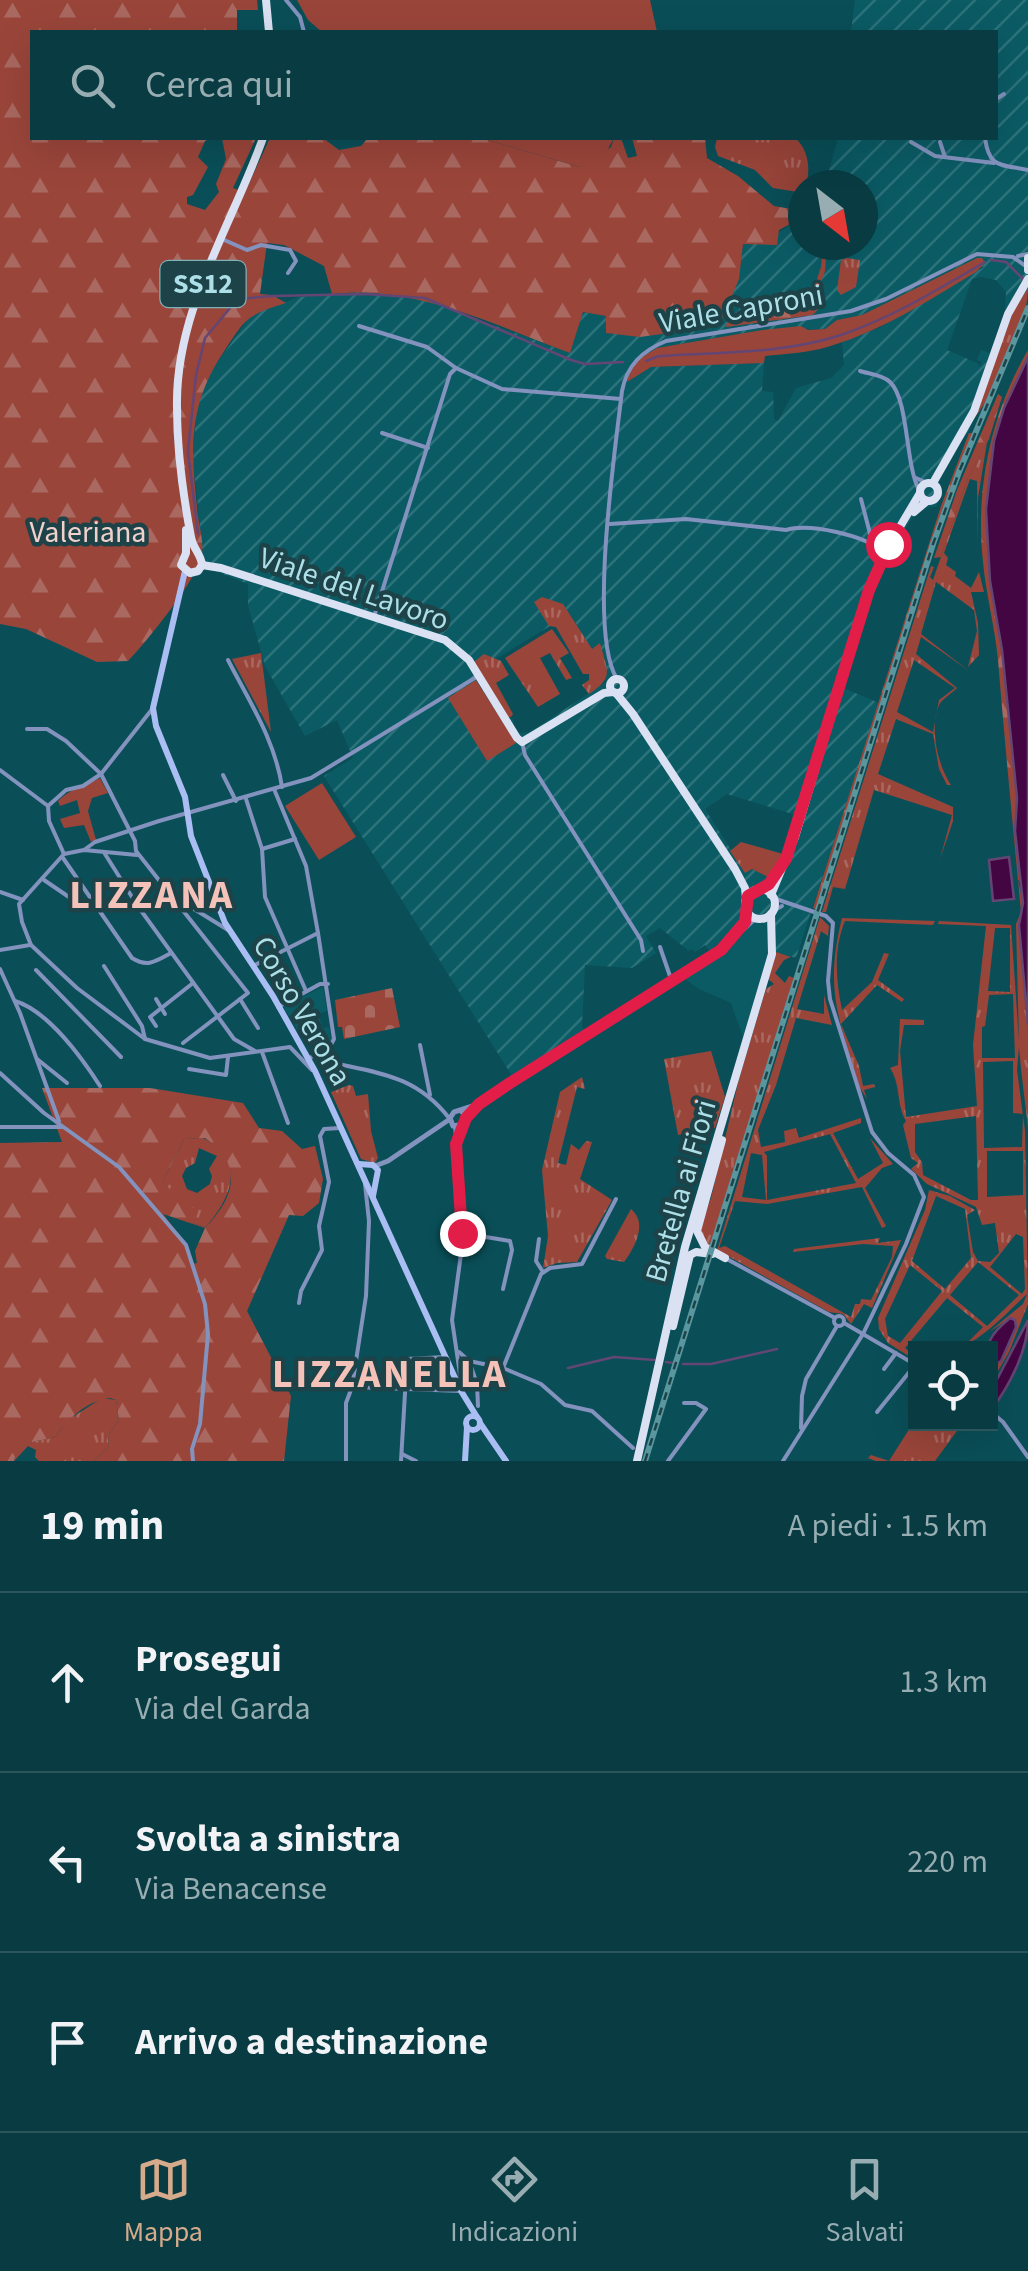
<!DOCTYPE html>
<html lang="it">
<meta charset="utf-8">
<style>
body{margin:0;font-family:"Source Sans 3",sans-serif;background:#16464d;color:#f1f3f6}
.controls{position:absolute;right:30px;bottom:30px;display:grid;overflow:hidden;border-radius:0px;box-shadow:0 10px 40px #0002}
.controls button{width:90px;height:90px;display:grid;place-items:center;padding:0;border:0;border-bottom:2px solid #29555b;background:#083b42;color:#f1f3f6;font:50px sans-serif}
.compass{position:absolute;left:788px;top:170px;width:90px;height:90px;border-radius:50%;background:#083b42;box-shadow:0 10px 40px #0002;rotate:149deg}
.stop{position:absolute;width:30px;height:30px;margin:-22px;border:8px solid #e11d48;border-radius:50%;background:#fff}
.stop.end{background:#e11d48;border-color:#fff;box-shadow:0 2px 10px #0008}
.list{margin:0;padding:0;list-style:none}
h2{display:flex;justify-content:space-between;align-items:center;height:130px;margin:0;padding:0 40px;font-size:42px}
h2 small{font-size:32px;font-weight:400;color:#98adb2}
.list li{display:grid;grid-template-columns:65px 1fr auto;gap:30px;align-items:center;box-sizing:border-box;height:180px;padding:0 40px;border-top:2px solid #29555b}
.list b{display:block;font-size:38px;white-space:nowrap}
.list p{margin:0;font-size:32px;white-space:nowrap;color:#98adb2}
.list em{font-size:32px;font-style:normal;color:#98adb2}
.icon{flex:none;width:55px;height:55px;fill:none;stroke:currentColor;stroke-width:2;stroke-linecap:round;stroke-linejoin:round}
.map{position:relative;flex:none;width:1028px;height:1461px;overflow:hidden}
.search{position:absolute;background:#083b42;box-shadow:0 10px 40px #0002;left:30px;right:30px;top:30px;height:110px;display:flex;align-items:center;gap:25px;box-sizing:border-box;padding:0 35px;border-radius:0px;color:#98adb2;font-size:38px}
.sheet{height:670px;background:#083b42}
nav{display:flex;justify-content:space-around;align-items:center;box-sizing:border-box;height:140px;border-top:2px solid #29555b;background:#083b42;font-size:28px;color:#98adb2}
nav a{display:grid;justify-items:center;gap:5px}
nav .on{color:#d6ab8b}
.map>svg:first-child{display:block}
</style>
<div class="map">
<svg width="1028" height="1461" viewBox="0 0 1028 1461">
<defs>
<pattern id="industrial-furrows" width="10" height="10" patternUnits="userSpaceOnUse" patternTransform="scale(2.5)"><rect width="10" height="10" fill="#0b5b65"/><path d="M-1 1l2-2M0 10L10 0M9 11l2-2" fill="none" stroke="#2c727b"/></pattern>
<pattern id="grass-tufts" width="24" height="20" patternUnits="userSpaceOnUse" patternTransform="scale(2.5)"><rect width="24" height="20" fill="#9a453a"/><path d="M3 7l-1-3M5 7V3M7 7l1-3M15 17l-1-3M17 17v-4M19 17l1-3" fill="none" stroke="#a96860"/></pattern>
<pattern id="forest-firs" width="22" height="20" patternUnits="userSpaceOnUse" patternTransform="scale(2.5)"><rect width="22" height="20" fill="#9a453a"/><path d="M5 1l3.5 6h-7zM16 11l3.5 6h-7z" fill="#a96860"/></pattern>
<pattern id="cemetery-stones" width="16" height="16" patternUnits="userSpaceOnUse" patternTransform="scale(2.5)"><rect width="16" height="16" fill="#9a453a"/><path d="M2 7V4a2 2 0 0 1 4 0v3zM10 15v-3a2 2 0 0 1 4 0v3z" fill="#a96860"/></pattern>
</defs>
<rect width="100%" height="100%" fill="#0a4f58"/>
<!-- built -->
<g fill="#0b5b65">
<path d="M759 922 766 927 770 951 743 1037 731 1003 699 989 685 979 733 945 752 924Z"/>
<path d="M323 987 327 1011 319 1014 322 1028 329 1027 332 1041 327 1047 322 1044 320 1049 313 1037 304 1041 283 1006Z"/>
</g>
<!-- industrial -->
<path fill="url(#industrial-furrows)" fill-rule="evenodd" d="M855 0H1028V288L999 350 970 428 938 477 942 492 936 507H920L894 544 876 582 843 688 879 703 796 958 775 952 766 927 744 911 736 927 710 951 705 945 695 952 691 949 689 951 660 928 646 936 656 953 632 968 585 965 582 1026 585 1032 512 1076 324 776 353 758 337 720 305 736 265 666 248 605V584L198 564 203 556 193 460 196 410 205 380 251 315 299 297 361 290 423 299 570 353 583 312 606 316 739 279 743 243 778 233 803 217V245H863V185H825L838 138H996V32H851ZM962 265 984 267 879 328 842 342 844 365 831 378 796 388 778 421 774 419 773 392 762 391 764 363 651 367 629 381 657 348 762 330 825 329 837 320 862 315ZM981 277 996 280 1006 292 1005 312 993 354 981 350 977 360 982 362 980 367 977 363 947 350 972 279ZM570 614 592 650 599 644 606 682 530 732 516 734 512 727 514 720 506 716 479 669ZM727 794 796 815 783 854 765 876 752 869 745 872 705 809Z"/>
<!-- grass -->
<g fill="url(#grass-tufts)" fill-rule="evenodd">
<path d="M717 138H795C808 149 811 168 806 185L798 192 773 188 755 170 718 156 715 147Z"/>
<path d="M847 258 860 260 856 287 841 295 837 290 841 260Z"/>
<path d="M1028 288C1028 323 999 377 984 409L985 403 973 420 1013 312Z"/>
<path d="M969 433H973L928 557 817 910 813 908 941 506Z"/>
<path d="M987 442 978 498V544L977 481 970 479 944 553 948 558 946 565 956 572 955 576 971 588 979 572 984 592H971L978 623 979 655 968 667 977 631 974 610 936 582 921 634 969 671 921 637 916 654 957 688C951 694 943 698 939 705 929 728 938 766 951 785H947L939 769 933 734 896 719 878 774 953 807V821L940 859 952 815 874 790 845 889 833 887 826 912H822L931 566 934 567 930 577 933 580 968 478ZM914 660 955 688 939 700 933 732 897 712Z"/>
<path d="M542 597 563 604 592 649 600 643C607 671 615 677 589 694L582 685 589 680V674H583L556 627 549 626 534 602Z"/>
<path d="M552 629 569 653 560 658 572 678 566 680 550 653 540 658 560 694 538 707 505 658Z"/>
<path d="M261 653 271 732 232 659Z"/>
<path d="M484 654 501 661 509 675 496 683 513 714 511 717H506L474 662Z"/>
<path d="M741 842 783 854 768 877 752 869 745 873 730 851Z"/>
<path d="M1018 880 1023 903 1019 925 1028 1025V1128C1025 1100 1021 1074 1019 1047L1017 1070 1025 1131 1028 1304 1009 1352 991 1383V1370L998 1363 1012 1317 989 1332 1023 1304 1027 1294C1009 1310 975 1349 951 1348L968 1342 983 1327 947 1298 905 1348 915 1356V1360L888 1343 879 1329 878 1318 925 1210 929 1190 950 1196 975 1210 967 1215 973 1252 978 1261 990 1262 999 1253 995 1223 982 1225 976 1207 927 1184 911 1169 918 1163 911 1158 903 1125 906 1121C896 1104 901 1084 890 1068L898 1065 900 1019 924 1020V1025H904L900 1051 906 1117 977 1106 973 1045 986 926 938 924 939 921 1011 925 1019 1042 1016 924 1021 912ZM995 928H1010V992L988 991ZM1013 994 1015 1058H982V1027L985 1026 989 995ZM1013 1061V1113L1023 1114 1022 1147 984 1148 983 1062ZM976 1116 978 1200H971L923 1175 922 1162 915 1152V1124ZM987 1151H1023V1195L987 1197ZM936 1196 965 1209 971 1258 945 1289 912 1261ZM1016 1234 1023 1237 1025 1289 1022 1294 990 1267ZM978 1262 1019 1295 987 1326 950 1295ZM910 1265 942 1291 900 1343 888 1336 885 1319Z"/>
<path d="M820 917 829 926 828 936 821 931 797 1009 824 1014V995L832 1025 796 1018 776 1085 758 1130 761 1147 785 1142 784 1131 796 1128 799 1138 861 1118V1123L833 1133 858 1179 883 1163 870 1138 893 1164 882 1168 865 1188 886 1226 882 1228 862 1187 767 1204 735 1201 719 1248 725 1246 851 1317 855 1304H860L861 1299 871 1300 892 1257 893 1246 863 1244 793 1252 794 1249 880 1238 878 1243 901 1240 872 1308 864 1304 851 1324 843 1314 829 1312 717 1250ZM830 1134 856 1183 767 1200V1156L764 1152ZM751 1153 762 1155 766 1200 742 1197Z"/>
<path d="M842 918 935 921 933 925 845 921C833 949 836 981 842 1010L872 982 884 953 889 954 878 980 904 999 902 1002 877 985 841 1024 859 1066 863 1086 874 1084 875 1087 864 1090 867 1099 860 1088C839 1019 824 991 842 918Z"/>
<path d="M776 952 791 957 784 960 775 973 785 983 789 976 794 978 710 1247 704 1242 700 1228 711 1198 739 1079 766 989 774 984 768 979Z"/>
<path d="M711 1051 725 1097 715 1128 678 1135 664 1059Z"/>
<path d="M582 1077 585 1089 577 1087 558 1163 566 1165 571 1144 579 1150 586 1141 592 1142 580 1179 612 1200 577 1262 557 1263 543 1268 548 1236 542 1170 560 1092Z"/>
<path d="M349 1085 353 1086 356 1096 368 1094 371 1131 378 1158 375 1163 361 1159 331 1092Z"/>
<path d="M203 1138C248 1160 231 1198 206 1227L192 1223 163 1181 184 1139ZM199 1148 217 1156 209 1169 212 1176 210 1184 197 1193 187 1189 182 1176 186 1168 195 1163Z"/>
<path d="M631 1209C648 1223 635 1247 624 1262L607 1259 605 1256Z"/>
<path d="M102 1398 116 1400 119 1420 108 1436 109 1446 94 1461H39L35 1457 36 1450 28 1446 14 1461C18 1440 38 1442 55 1437L68 1420Z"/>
<path d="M915 1420 916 1424H933L945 1430 950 1424H962L935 1461H876L868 1458 865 1461 871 1455 889 1461Z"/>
</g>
<!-- forest -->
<g fill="url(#forest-firs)" fill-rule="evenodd">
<path d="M0 0H257L258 10H237V32H32V138H211L205 141 198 157 208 167 193 195 187 197V204L205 210 219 192 216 184 226 159 222 138H256L233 188 245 192 270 138H323L339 150 361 146 368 138H481L580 167 611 147 614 138H621L628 158 637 156 632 138H705L707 158 738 176 774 206 803 211V225L801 218 779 230 777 245 743 244 739 279 719 326 640 337 606 333V316L583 312 570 353C494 325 414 284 332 294L324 266 284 245 267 243 260 294 272 295 286 303C246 315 245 319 223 353 188 406 191 447 197 508 198 522 204 540 202 554 200 576 145 644 128 661L97 662 26 629 0 624Z"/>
<path d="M823 245H827L825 271 814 300 819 308 813 315 726 327 727 322 737 317 808 306 821 267Z"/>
<path d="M1028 350V357L999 426 991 457 986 509 990 581 1002 650 1017 798 1015 831 1021 882 1018 880C1011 807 1004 733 998 660 995 627 986 595 983 562 975 488 991 414 1028 350Z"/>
<path d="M998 394 1002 397 989 439 968 478 941 557 934 558 957 490Z"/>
<path d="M42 1088H150L243 1103 259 1128 282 1131 302 1149 315 1146 323 1179 319 1203 303 1216 289 1215 247 1311 291 1396 284 1461H94L109 1446 108 1436 119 1420 116 1400 110 1398C86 1401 68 1419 55 1437 38 1442 19 1440 14 1461H0V1143L62 1142ZM205 1138C244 1164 235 1197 206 1227L192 1223 196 1209 181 1203 163 1181 184 1139ZM163 1214 205 1228 195 1251 197 1263 193 1264 187 1245Z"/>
</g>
<!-- cemetery -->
<path fill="url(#cemetery-stones)" d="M392 988 400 1027 344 1039 342 1027H338L335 1000Z"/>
<!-- park -->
<g fill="#9a453a">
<path d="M297 0H650L657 32H322L308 20Z"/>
<path d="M481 138H614L602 160 580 167Z"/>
<path d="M977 258H982L985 263 976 272C926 302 877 334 820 349 803 353 783 354 765 356L764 363 651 367 627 382 630 371 639 359 657 348 762 330 801 326 808 330 825 329 837 320 862 315Z"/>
<path d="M476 680 516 743 487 761 448 698Z"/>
<path d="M100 778 108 793 92 798 88 811 96 840 91 842 84 825 64 828 60 819 80 813 77 800 60 806 58 801C69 789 85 786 100 778Z"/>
<path d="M322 783 356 837 319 860 285 806Z"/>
</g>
<!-- water -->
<g fill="#440543" stroke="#634674" stroke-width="2.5">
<path d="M1028 357V1025L1019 925 1023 903 1015 831 1017 798 1002 650 990 581 986 509 994 441 1004 408Z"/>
<path d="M1009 857 1014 899 993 901 989 860Z"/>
<path d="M1010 1318 1015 1320 1016 1327 1001 1361 997 1363C979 1347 993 1332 1010 1318Z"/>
<path d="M1028 1320C1028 1350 1009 1387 991 1410V1391Z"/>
</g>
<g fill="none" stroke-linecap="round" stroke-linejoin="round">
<!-- stream -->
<g stroke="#634674" stroke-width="2.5">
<path d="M991 260 1006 262 1025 281"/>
<path d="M646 361 659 356C719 352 783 354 841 335 891 318 939 289 985 262"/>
<path d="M198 534 188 451 196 375 205 338 231 307 249 298 273 296 365 294 425 298 571 360 585 364 623 362"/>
<path d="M666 1362 674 1363"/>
<path d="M683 1364H711L777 1349"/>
<path d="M568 1368 614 1357 655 1360"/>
</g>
<!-- minor -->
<g stroke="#8393be" stroke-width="4">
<path d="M286 0 300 17 304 32"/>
<path d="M996 99 1004 94"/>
<path d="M985 138C989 169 1001 164 1028 170"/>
<path d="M911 142 935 156 994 163"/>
<path d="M940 142 945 157"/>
<path d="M222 239 247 250 261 245 290 250 296 261 288 273"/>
<path d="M1018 256 1028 254"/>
<path d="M359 326 427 347 456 368"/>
<path d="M860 371C869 374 883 375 890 382 909 400 905 464 919 490"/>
<path d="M382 433 428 448"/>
<path d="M916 478 927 483"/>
<path d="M861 499 873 545"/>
<path d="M610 524 686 519 786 530C809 523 865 535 883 552"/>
<path d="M374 617 450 374 456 368 502 389 621 399"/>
<path d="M228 660C249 701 275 740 282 787"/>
<path d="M617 679C588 633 615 451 622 391 627 365 642 351 666 341L851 311 886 299 977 254 1013 257 1027 267"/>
<path d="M27 729H47L66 741 101 774 135 841 136 851 248 993 183 1043"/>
<path d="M522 742 525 755 641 940 643 951"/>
<path d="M0 770 48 806"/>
<path d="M223 775 236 801"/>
<path d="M246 799 262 849 265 897 306 991"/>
<path d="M262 849 295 839"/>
<path d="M84 850 95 842 159 821 311 778 478 676"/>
<path d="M64 854 49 821 48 806 66 790 83 786 101 774 153 708"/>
<path d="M105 854 137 905 234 1039 255 1051"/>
<path d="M63 858 132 958C148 968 156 961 171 953"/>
<path d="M44 880 85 908 95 909"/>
<path d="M0 892 23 900"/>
<path d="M173 896 228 930"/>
<path d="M773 898 826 916 833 923 828 981 830 999 872 1132 888 1153 914 1175 924 1197 906 1244 863 1334 783 1461"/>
<path d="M773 911 782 906"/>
<path d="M31 945 77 988 145 1039 210 1058 290 1047 312 1070"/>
<path d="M31 945 22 922 19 904 64 854 84 850 137 855"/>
<path d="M660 947 672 982"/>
<path d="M0 950 30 945"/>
<path d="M104 966 142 1026 145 1039"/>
<path d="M253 966 318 933 306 866 274 789"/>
<path d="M0 969 20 1013 59 1121"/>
<path d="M36 970 121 1057"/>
<path d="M156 999 165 1014"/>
<path d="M240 999 258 1028"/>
<path d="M15 1001C48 1011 82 1058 100 1086"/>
<path d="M278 1007 320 984H328"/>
<path d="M156 1026 150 1017 193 983"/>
<path d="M420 1045 430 1095"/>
<path d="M262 1052 288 1123"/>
<path d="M318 1055 325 1061C376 1073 415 1074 449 1118"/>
<path d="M309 1058 328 1050 334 1039 318 933"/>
<path d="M37 1059 67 1083"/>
<path d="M189 1069 226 1075 228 1057"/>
<path d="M0 1073 44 1113 119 1167 186 1245 205 1304 208 1334 200 1424 192 1449 193 1461"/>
<path d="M455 1126 463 1208 461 1254 452 1320 461 1381"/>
<path d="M0 1127H62"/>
<path d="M462 1233 510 1241 512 1250 503 1289"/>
<path d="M539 1239 536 1261 543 1272"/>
<path d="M725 1258 835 1318"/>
<path d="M299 1303 301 1291 322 1250 319 1226 329 1182 320 1136 324 1129 340 1128"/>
<circle cx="839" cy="1321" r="5"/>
<path d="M844 1323 916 1365"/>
<path d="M459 1352 469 1361 503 1368 541 1384 565 1405 592 1411 633 1448"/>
<path d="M469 1361 477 1384 478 1406"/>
<path d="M503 1368 541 1274 550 1268 582 1264 616 1199"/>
<path d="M884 1369 896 1353"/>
<path d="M352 1387 461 1391"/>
<path d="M990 1411 1003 1422 1028 1457"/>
<path d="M877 1412 915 1365"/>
<path d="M801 1428 802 1396 806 1379 837 1326"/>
<path d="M402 1454 416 1461"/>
<path d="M346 1461V1403L352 1387 366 1296 369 1221 365 1184"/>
<path d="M401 1461 407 1359 445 1357"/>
<path d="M668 1461 706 1409 696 1403H684"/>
</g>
<!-- tertiary -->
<g stroke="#8393be" stroke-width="5">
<path d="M742 927 747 911"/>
<path d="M462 1112 467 1118 465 1124 453 1126 450 1118 454 1112 479 1104 713 956 756 918"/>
<path d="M375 1166 388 1161 450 1119"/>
</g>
<!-- secondary -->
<g stroke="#abbef4" stroke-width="6">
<path d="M185 571 153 708 156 726 185 797 191 836 225 923 273 996 315 1071 461 1391 477 1417"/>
<path d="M359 1164 373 1165 378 1170 373 1196"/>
<circle cx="473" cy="1423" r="7"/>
<path d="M480 1423 506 1461"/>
<path d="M465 1461 467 1427"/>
</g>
<!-- primary -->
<g stroke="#dae1f2" stroke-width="8">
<path d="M266 0 269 32"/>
<path d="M1028 258V270"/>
<path d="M933 483 974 411 1008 314 1028 279"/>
<circle cx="929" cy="492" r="9"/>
<path d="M914 512 927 501"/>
<path d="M186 530V553L181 565 190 573 198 571 202 565"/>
<path d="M202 565 221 568 445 640 469 660 517 738 522 742 604 693 613 692"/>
<path d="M202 565C201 554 193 549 191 537 183 495 177 451 177 407 175 311 232 225 263 138"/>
<circle cx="617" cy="686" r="7"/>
<path d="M616 693 633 714 735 869 745 888 746 898"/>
<circle cx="760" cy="904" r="15"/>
<path d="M771 895 795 837 869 590 888 547 920 493"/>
<path d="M722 1140 697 1231 705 1247 725 1258"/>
<path d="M673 1326 690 1255 696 1252 712 1254"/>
<path d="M637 1461 685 1247 772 954 771 914"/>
</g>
<!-- rail casing -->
<g stroke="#5a969e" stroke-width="6">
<path id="rail" d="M645 1461 933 544 959 472 1028 308"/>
</g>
<!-- rail -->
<use href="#rail" stroke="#1d4247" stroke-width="2.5" stroke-dasharray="8" stroke-linecap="butt"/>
</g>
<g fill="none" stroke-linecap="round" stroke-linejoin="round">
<!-- route -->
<path stroke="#e11d48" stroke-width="12" d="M462 1233 456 1144 466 1118 479 1104 510 1083 721 950 745 922 748 896 769 884 786 859 869 590 890 543 888 544"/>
</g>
<g text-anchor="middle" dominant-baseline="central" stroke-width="9" stroke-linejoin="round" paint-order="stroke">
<!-- shield labels -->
<rect fill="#1d4247" stroke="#81b0b7" stroke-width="2.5" x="160.5" y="261" width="85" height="46" rx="8"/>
<g font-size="28" font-weight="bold" fill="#acdfe7">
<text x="203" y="284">SS12</text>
</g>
<!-- street labels -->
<g font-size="30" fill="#acdfe7" stroke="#1d4247">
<text transform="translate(741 309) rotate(-10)">Viale Caproni</text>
<text transform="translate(354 589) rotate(19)">Viale del Lavoro</text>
<text transform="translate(302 1011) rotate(60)">Corso Verona</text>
<text transform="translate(681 1191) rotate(-74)">Bretella ai Fiori</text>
</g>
<!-- park labels -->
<g font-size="30" fill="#f0d1cc" stroke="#1d4247">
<text x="88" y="532">Valeriana</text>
</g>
<!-- district labels -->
<g font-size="40" font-weight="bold" letter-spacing="2.5" fill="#f5c2ba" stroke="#1d4247">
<text x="152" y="895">LIZZANA</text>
<text x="390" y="1374">LIZZANELLA</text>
</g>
</g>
</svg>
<div class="controls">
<button><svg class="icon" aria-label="locate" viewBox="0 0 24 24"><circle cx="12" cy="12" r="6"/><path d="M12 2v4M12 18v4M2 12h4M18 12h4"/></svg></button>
</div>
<svg class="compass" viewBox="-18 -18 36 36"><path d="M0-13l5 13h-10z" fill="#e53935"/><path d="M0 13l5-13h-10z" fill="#98adb2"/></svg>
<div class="stop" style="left:888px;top:544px"></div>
<div class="stop end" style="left:462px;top:1233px"></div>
<div class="search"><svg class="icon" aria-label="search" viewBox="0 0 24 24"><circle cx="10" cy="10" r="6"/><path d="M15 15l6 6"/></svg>Cerca qui</div>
</div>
<section class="sheet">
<h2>19 min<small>A piedi · 1.5 km</small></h2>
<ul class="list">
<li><svg class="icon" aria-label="ahead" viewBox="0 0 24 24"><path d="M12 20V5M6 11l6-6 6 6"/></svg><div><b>Prosegui</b><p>Via del Garda</p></div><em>1.3 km</em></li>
<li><svg class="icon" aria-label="left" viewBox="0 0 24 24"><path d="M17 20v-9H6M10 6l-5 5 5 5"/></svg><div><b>Svolta a sinistra</b><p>Via Benacense</p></div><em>220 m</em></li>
<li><svg class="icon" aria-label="arrive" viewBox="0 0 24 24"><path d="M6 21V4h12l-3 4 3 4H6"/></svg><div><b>Arrivo a destinazione</b></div></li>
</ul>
</section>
<nav>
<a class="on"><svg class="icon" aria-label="map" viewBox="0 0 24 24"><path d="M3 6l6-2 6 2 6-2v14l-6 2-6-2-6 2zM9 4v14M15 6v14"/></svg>Mappa</a>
<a><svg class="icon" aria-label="directions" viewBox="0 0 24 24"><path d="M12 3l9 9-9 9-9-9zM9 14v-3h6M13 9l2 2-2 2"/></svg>Indicazioni</a>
<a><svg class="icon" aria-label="saved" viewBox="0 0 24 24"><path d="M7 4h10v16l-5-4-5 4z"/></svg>Salvati</a>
</nav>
